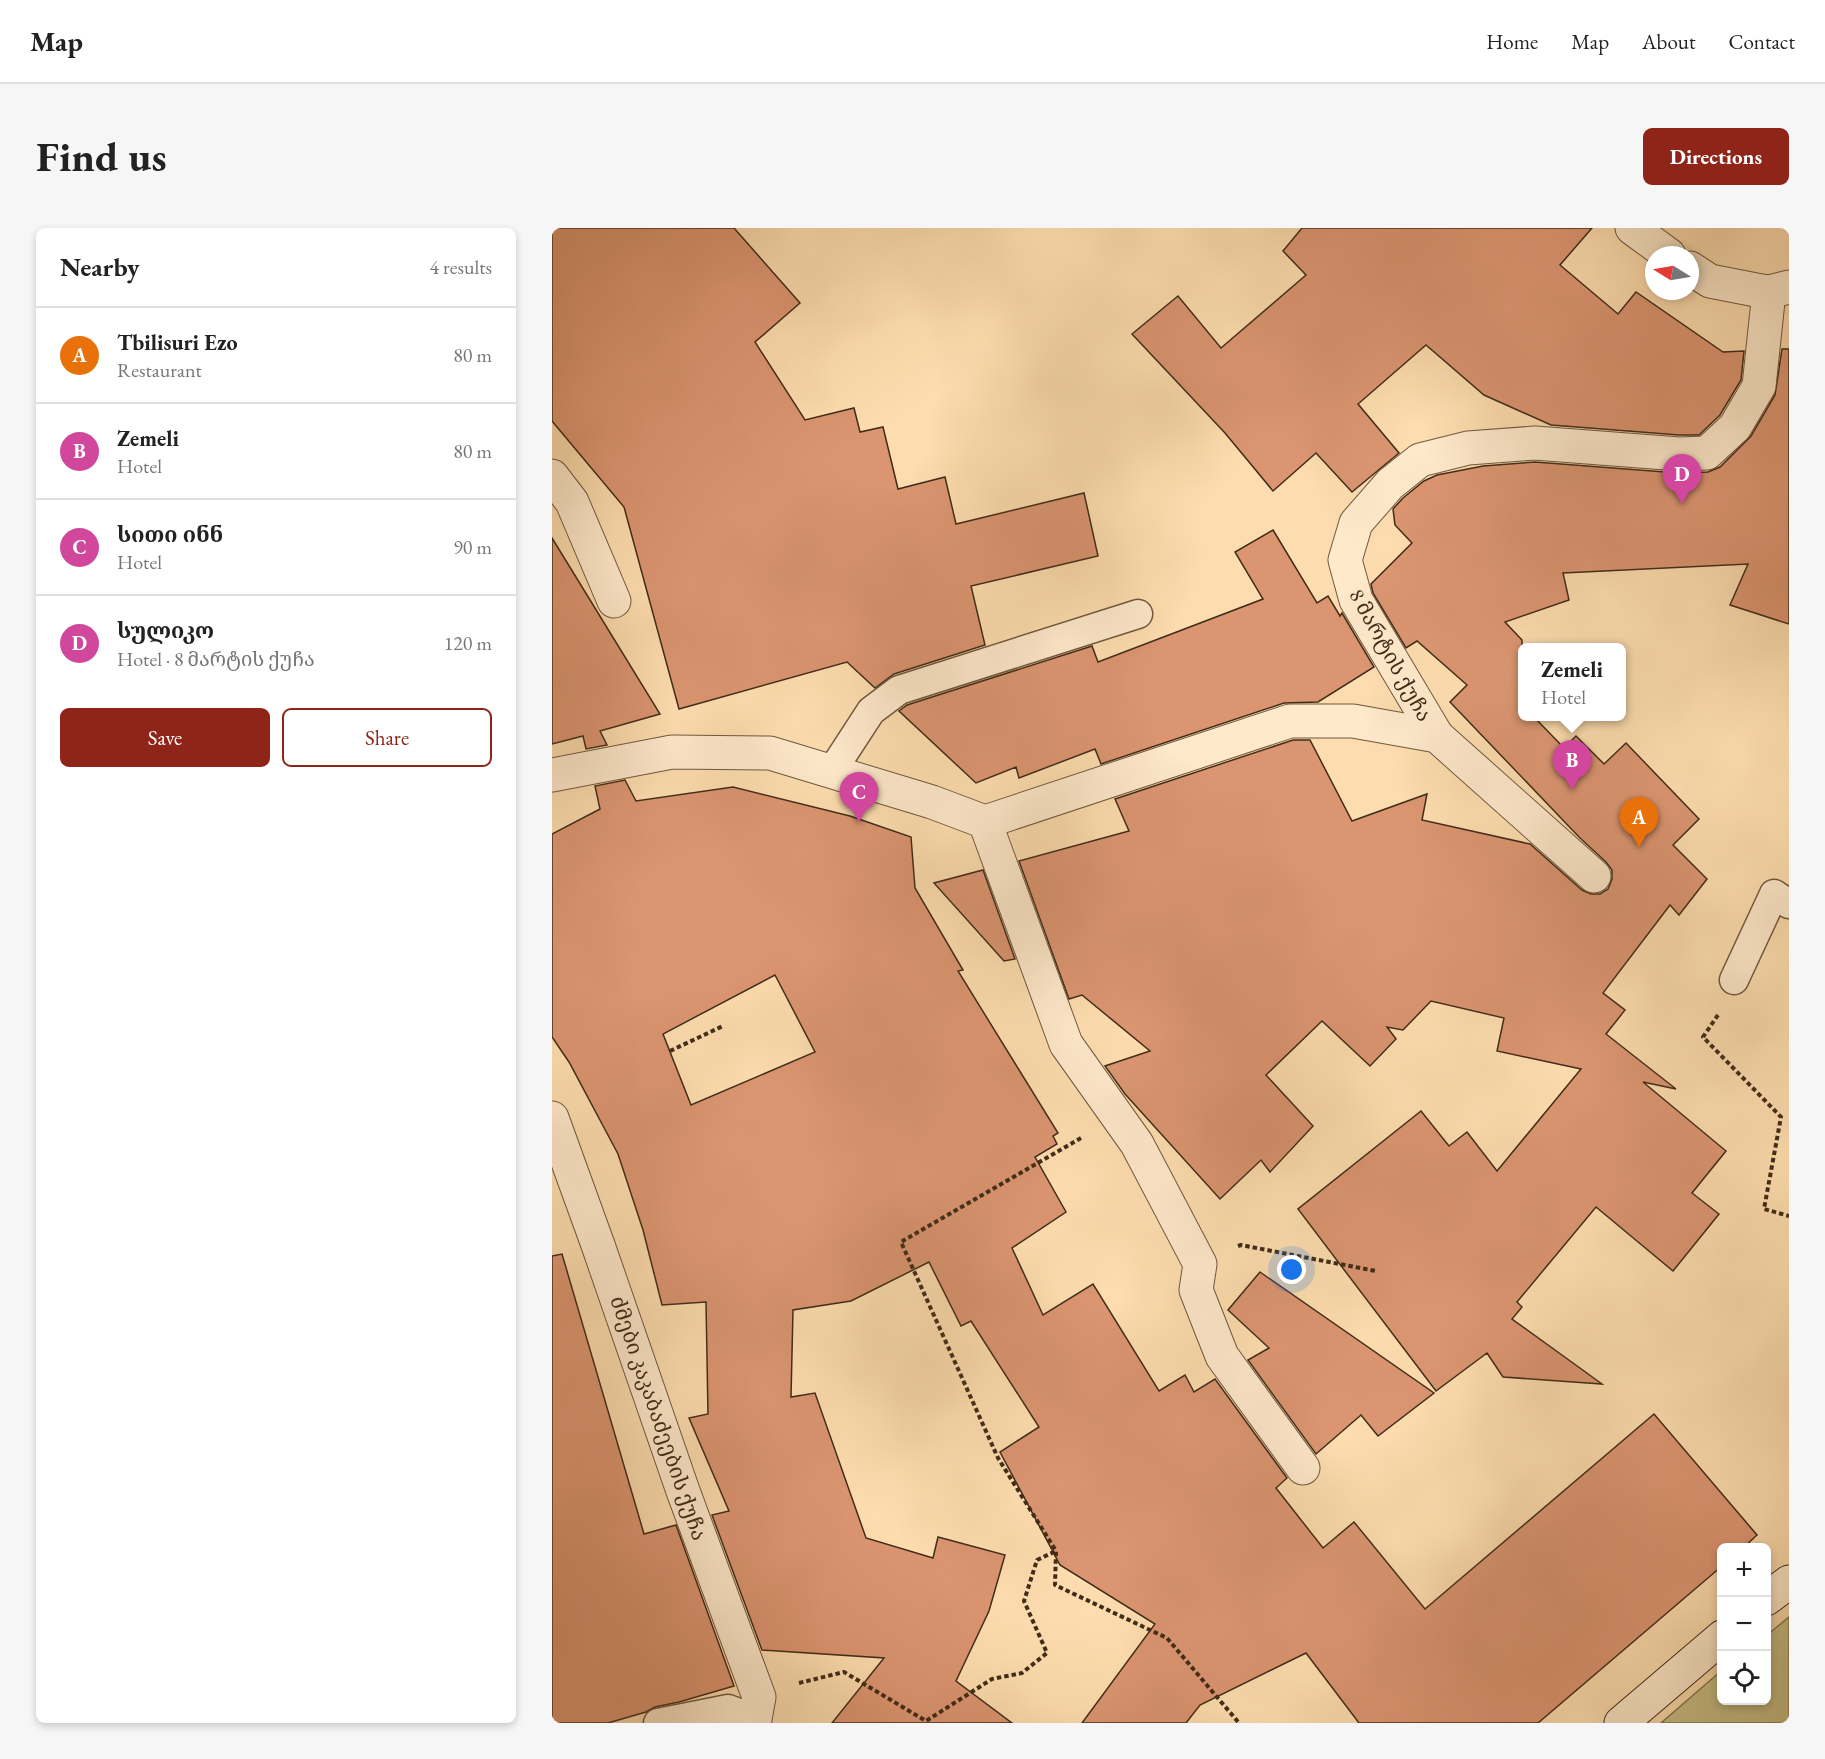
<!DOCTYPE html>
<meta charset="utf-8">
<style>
body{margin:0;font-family:"EB Garamond","Noto Serif Georgian",serif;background:#f6f6f6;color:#222}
.controls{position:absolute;right:18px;bottom:18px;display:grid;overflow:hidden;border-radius:9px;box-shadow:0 3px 9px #0003}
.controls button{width:54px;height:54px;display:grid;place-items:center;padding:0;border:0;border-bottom:2px solid #e0e0e0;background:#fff;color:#222;font:30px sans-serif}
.compass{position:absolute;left:1093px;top:18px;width:54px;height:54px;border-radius:50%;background:#fff;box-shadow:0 3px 9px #0003;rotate:281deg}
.you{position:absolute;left:740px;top:1042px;width:21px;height:21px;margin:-15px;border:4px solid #fff;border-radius:50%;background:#1a73e8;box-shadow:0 0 0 9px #1a73e833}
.badge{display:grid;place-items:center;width:39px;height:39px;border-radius:50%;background:#8f2418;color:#fff;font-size:20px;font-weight:700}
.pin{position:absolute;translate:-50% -50px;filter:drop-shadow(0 2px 3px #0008)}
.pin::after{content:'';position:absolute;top:32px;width:21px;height:18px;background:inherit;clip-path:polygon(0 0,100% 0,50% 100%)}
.popup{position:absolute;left:966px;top:415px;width:108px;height:78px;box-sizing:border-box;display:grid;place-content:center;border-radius:9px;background:#fff;filter:drop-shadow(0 2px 4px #0005);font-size:20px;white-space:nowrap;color:#767676}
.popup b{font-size:22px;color:#222}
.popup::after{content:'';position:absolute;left:50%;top:100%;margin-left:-12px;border:12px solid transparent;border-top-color:#fff}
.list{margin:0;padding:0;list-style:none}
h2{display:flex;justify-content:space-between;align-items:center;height:78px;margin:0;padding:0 24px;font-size:26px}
h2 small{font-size:20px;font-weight:400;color:#767676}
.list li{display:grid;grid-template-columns:39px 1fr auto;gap:18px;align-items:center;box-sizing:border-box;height:96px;padding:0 24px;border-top:2px solid #e0e0e0}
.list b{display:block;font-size:22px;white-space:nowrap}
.list p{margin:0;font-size:20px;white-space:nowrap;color:#767676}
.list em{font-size:20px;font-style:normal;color:#767676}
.actions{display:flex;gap:12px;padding:18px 24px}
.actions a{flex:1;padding:14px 0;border:2px solid #8f2418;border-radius:9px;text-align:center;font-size:21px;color:#8f2418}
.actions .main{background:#8f2418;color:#fff}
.icon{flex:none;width:33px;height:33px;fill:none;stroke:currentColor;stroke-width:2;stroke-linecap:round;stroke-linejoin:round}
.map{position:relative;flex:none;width:1237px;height:1495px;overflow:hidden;border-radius:9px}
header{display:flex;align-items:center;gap:36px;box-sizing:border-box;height:84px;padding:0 30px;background:#fff;border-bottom:2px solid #e0e0e0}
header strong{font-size:28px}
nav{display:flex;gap:33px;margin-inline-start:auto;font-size:21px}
.intro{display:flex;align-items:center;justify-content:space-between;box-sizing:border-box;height:144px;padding:0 36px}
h1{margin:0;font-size:42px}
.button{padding:15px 27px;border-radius:9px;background:#8f2418;color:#fff;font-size:21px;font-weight:700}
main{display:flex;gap:36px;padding:0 36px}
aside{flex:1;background:#fff;border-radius:9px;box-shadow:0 3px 9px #0003}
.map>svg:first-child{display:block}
</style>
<header>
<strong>Map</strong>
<nav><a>Home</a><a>Map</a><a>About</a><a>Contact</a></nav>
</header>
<div class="intro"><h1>Find us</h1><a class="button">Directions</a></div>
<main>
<aside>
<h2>Nearby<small>4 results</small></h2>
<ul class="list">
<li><span class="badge" style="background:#e8710a">A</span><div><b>Tbilisuri Ezo</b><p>Restaurant</p></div><em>80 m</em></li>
<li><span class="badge" style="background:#d1479c">B</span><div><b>Zemeli</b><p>Hotel</p></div><em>80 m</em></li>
<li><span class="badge" style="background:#d1479c">C</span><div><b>სითი ინნ</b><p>Hotel</p></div><em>90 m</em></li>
<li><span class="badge" style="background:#d1479c">D</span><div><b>სულიკო</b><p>Hotel · 8 მარტის ქუჩა</p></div><em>120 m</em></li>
</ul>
<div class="actions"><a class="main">Save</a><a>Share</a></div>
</aside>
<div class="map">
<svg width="1237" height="1495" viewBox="0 0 1237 1495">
<rect width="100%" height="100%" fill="#fdddaf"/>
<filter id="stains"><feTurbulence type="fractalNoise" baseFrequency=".00333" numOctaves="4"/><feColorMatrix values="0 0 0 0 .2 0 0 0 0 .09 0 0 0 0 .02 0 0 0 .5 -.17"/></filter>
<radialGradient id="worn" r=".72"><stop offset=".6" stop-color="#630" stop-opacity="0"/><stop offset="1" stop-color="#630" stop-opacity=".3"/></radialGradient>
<!-- green -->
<path fill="#c7bf86" stroke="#847650" stroke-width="1.5" d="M1237 1389V1495H1109L1169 1443 1170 1472H1214L1215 1407Z"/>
<!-- building -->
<g fill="#db9571" stroke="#412c19" stroke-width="1.5" fill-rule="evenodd">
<path d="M0 0H182L248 75 203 114 253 192 302 180 308 204 331 199 346 261 393 249 404 296 532 265 546 328 419 358 433 417 342 446 323 460 295 434 127 481 72 279 0 193Z"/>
<path d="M750 0H1040L1008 37 1066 86 1084 64 1171 124 1192 123 1189 152 1168 187 1147 207H1127L999 197 932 167 874 117 806 176 847 225 800 264 764 225 721 263 673 205 580 106 626 68 669 120 754 47 731 23Z"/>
<path d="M1230 121H1237V396L1178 377 1196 336 1011 345 1017 372 953 394 970 412V489H982L1012 520 1024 508 1052 536 1074 515 1147 591 1121 617 1155 651 1127 687 1118 677 1051 765 1073 782 1054 806 1124 861 1091 854 1174 923 1140 965 1167 986 1121 1043 1044 979 965 1074 970 1079 960 1091 1050 1156 951 1149 935 1125 884 1163 746 981 869 883 897 918 915 904 945 943 1029 841 945 823 952 790 879 773 851 802 835 799 844 811 818 838 770 793 714 847 761 898 718 944 709 932 668 971 573 866 553 838 598 823 530 767 517 771 467 633 577 603 563 571 741 512H758L800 593 875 566 870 592 978 616 1030 662 1039 666H1048L1056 661 1060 651V642L1054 634 1028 610 898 474 915 457 865 413 854 420 821 365 819 356 860 315 843 297 841 281 851 270 872 253 885 247 931 238 983 234 1126 245 1156 244 1168 239 1199 208 1223 167Z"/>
<path d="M721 302 765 375 776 368 788 388 790 385 822 439 766 474 732 475 549 536 543 521 467 550 464 539 424 555 347 483 355 477 540 418 546 434 711 371 683 324Z"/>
<path d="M0 310 108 486 48 503 55 517 34 521 31 508 0 516Z"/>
<path d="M73 552 84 573 181 559 298 588 359 609 363 660 411 742 406 743 506 905 501 908 505 916 483 929 514 984 460 1020 491 1087 541 1056 607 1163 633 1147 642 1164 663 1151 735 1250 724 1260 771 1320 802 1294 873 1381 1102 1186 1205 1307 1191 1320H1170V1338L986 1495H807L754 1425 648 1477 634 1495H530L603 1396 508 1337 448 1224 487 1199 419 1093 409 1098 377 1034 299 1073 241 1082 239 1169 263 1165 314 1310 381 1330 386 1309 453 1327 437 1383 404 1453 460 1495H280L332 1430 210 1422 160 1287 177 1283 137 1190 156 1186 154 1074 110 1077 91 1002 66 926 17 834 0 809V606L48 581 43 558ZM223 747 263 824 139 877 111 806Z"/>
<path d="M431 642 463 731 452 733 382 655Z"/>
<path d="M10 1026 92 1306 124 1297 182 1458 127 1474 103 1479 94 1484 56 1495H0V1028Z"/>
<path d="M708 1044 882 1165 826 1208 809 1187 764 1226 696 1132 717 1120 676 1082Z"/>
</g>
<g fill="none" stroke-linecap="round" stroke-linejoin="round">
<!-- lane casing -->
<g stroke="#70583e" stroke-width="31">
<g id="lane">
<path d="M280 543 319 483 347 462 586 386"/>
<path d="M1182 752 1222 666 1237 676"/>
<path d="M106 1495 176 1481 203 1491"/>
</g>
</g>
<!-- street casing -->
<g stroke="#70583e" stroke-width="35">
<g id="street">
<path d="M1080 0 1117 27"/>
<path d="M1138 40 1158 53 1204 62 1217 64 1237 59"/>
<path d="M0 248 20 274 62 373"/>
<path d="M885 508 804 372 793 332 804 295 838 256 868 232 916 220 983 215 1127 226 1155 225 1183 199 1207 158 1217 64"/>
<path d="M0 547 120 524 218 525 380 574 433 594 738 493H801L885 508 1042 648"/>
<path d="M433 594 514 816 585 916 648 1036 644 1062 670 1128 751 1240"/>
<path d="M0 890 46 1017 131 1263 207 1469 203 1491"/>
</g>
</g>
<!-- secondary casing -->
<g stroke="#412c19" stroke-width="35">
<g id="secondary">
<path d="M1214 1371 1237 1354"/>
<path d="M1069 1495 1170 1409"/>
</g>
</g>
<!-- path -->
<g stroke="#412c19" stroke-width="4" stroke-dasharray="4.5 3" stroke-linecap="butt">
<path d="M1166 787 1151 809 1229 889 1212 981 1237 988"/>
<path d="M118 823 171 798"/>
<path d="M529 910 349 1014 446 1230 504 1323 503 1357 615 1410 687 1495"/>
<path d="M686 1018 689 1017 824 1043"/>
<path d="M247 1455 292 1444 374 1493 440 1451 470 1445 495 1425 472 1373 485 1332 504 1323"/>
</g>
<!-- lane -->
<use href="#lane" stroke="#fee9cb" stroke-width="28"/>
<!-- street -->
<use href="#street" stroke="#fee9cb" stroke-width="33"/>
<!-- secondary -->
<use href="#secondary" stroke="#fee9cb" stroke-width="33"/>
</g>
<g text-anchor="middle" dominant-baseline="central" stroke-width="4.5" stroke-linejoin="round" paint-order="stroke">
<!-- street labels -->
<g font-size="21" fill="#412c19" stroke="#fee9cb">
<text transform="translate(839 427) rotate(61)">8 მარტის ქუჩა</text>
<text transform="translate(107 1190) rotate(71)">ძმები კაკაბაძეების ქუჩა</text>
</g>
</g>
<rect width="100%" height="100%" filter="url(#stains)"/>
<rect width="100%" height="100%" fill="url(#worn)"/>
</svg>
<div class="controls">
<button>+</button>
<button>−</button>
<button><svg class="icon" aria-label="locate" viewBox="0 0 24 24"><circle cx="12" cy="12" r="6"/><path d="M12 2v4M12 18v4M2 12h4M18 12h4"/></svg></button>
</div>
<svg class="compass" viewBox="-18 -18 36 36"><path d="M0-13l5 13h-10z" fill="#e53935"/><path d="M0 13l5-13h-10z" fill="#767676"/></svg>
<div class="you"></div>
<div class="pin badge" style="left:1087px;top:619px;background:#e8710a">A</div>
<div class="pin badge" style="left:1020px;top:562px;background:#d1479c">B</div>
<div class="popup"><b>Zemeli</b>Hotel</div>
<div class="pin badge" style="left:307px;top:594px;background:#d1479c">C</div>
<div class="pin badge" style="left:1130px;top:276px;background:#d1479c">D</div>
</div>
</main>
